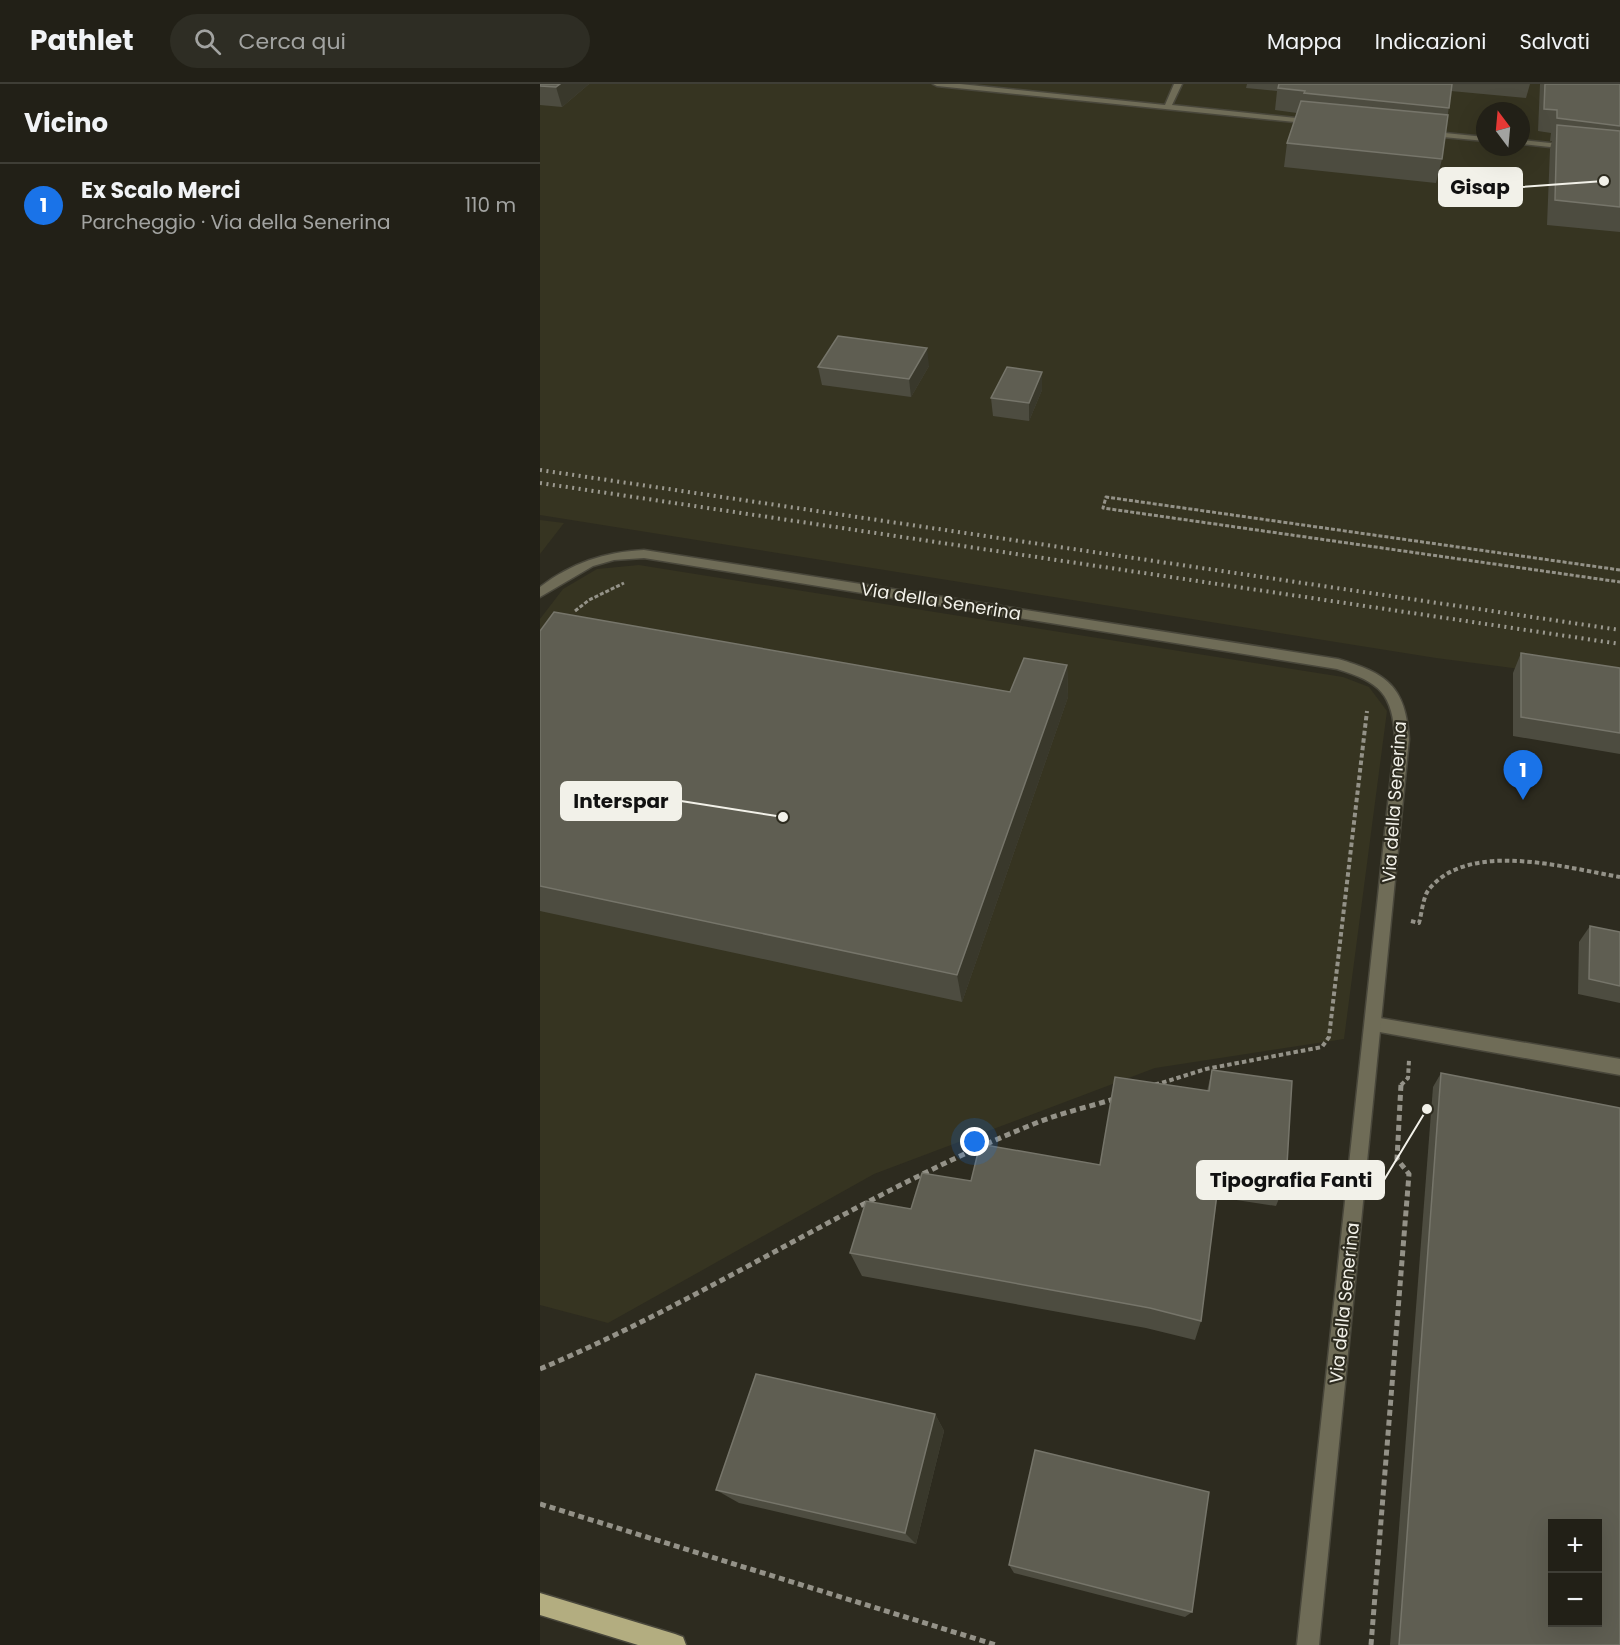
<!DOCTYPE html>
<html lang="it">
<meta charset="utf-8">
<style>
body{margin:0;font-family:Poppins,sans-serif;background:#2e2d24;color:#f1f3f6}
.controls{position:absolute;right:18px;bottom:18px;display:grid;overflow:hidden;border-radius:0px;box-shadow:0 6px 24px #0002}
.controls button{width:54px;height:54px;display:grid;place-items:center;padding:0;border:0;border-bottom:2px solid #3f3e36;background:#222017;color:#f1f3f6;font:30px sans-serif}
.compass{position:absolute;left:936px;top:18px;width:54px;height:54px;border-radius:50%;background:#222017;box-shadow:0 6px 24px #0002;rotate:344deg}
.you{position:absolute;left:435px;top:1058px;width:21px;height:21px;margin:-15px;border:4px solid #fff;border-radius:50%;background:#1a73e8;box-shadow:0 0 0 9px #1a73e833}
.badge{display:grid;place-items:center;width:39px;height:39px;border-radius:50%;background:#1a73e8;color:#fff;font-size:20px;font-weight:700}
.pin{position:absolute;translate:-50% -50px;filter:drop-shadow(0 2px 3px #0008)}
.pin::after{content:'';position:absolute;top:32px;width:21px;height:18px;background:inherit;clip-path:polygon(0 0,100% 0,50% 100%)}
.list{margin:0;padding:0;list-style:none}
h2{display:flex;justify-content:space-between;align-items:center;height:78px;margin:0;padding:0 24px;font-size:26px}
h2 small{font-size:20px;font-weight:400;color:#a2a3a1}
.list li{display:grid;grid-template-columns:39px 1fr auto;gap:18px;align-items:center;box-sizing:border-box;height:84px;padding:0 24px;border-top:2px solid #3f3e36}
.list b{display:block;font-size:22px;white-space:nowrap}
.list p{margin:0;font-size:20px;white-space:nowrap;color:#a2a3a1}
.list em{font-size:20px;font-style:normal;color:#a2a3a1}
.icon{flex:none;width:33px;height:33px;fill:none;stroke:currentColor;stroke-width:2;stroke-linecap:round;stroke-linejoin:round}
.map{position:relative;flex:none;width:1080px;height:1561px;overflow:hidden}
header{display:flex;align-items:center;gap:36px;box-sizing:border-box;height:84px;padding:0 30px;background:#222017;border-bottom:2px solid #3f3e36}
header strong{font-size:28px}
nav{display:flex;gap:33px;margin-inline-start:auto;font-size:21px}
.search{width:420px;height:54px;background:#2e2d24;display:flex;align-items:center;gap:15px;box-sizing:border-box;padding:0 21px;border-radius:33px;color:#a2a3a1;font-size:22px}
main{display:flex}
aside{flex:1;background:#222017}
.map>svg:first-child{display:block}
</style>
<header>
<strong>Pathlet</strong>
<div class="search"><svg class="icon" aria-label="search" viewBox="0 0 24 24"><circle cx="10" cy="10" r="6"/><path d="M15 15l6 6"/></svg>Cerca qui</div>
<nav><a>Mappa</a><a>Indicazioni</a><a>Salvati</a></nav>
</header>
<main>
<aside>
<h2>Vicino<small></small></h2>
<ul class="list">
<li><span class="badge">1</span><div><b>Ex Scalo Merci</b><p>Parcheggio · Via della Senerina</p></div><em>110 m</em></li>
</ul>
</aside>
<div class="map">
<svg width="1080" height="1561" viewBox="0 0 1080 1561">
<rect width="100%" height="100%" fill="#2d2b1f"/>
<!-- built -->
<g fill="#363421" fill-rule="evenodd">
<path d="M0 0H1080V598L896 574 0 431ZM945 27H981V63H945Z"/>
<path d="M0 436 24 439 0 470Z"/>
<path d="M99 481 803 593 829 603 847 627 804 955 615 984 334 1090 68 1239 0 1221V535L23 505 57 485Z"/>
</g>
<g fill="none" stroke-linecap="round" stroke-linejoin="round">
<!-- lane casing -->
<g stroke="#49473b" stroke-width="3">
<path id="lane" d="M834 933 1080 975V991L834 947 828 945 826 940 828 935Z"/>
</g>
<!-- street casing -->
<g stroke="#49473b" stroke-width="3">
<g id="street">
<path d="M393 0H420L625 21 634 0H642L632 21 775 36 779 38 775 40 397 2Z"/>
<path d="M885 47 945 53V57L882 51 881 49Z"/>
<path d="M981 56 1029 61 1033 63 1029 65 981 60Z"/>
<path d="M104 466 798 575C846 589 866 602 869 655L779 1561H757L855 655C853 610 840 598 797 585L104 474 74 476 53 482 0 513V503C32 479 64 468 104 466Z"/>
</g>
</g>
<!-- primary casing -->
<g stroke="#49473b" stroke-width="3">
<path id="primary" d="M0 1509 135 1550 143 1553 146 1561H98L0 1531Z"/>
</g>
<!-- path-far2 -->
<g stroke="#949288" stroke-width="3" stroke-dasharray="4 2" stroke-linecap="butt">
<path d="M1080 486 566 413 563 424 1080 498"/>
<path d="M35 527 49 516 84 499"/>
</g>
<!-- path-far1 -->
<g stroke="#949288" stroke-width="4" stroke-dasharray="4.5 3" stroke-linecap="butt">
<path d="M871 837 879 839C882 829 883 811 890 804 931 756 1026 784 1080 793"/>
<path d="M615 1001 666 985 782 963 789 953 827 627"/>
<path d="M861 1001 868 994 869 976"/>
</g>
<!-- path -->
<g stroke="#949288" stroke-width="5" stroke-dasharray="6 4" stroke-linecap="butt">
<path d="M615 1001 619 1000"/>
<path d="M0 1285C170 1213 324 1108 496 1039 521 1029 548 1023 574 1015"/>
<path d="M0 1420 456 1561"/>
<path d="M831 1561 869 1090 857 1075 861 1000"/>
</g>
<!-- lane -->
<use href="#lane" fill="#6f6c57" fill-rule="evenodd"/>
<!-- street -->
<use href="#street" fill="#6f6c57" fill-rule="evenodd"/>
<!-- primary -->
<use href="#primary" fill="#b3ad80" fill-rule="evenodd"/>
<!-- rail -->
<g stroke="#9c9a90" stroke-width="4" stroke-dasharray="2 4.5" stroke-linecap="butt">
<path d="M0 386 1080 546"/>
<path d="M0 399 1080 560"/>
</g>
</g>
<!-- wall -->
<g fill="#4d4c40">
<path d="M0 0H49L22 23 0 21Z"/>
<path d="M707 0H990L986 14 911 7 902 75 896 99 744 83 747 59 757 29 735 26 737 7 706 4Z"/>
<path d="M1000 0H1080V148L1007 141 1010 65 1012 57H1010L1011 49 998 47Z"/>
<path d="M389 282 371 313 282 301 278 283Z"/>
<path d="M502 306 489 337 453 332 451 314Z"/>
<path d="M0 547 470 608 527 581 528 613 422 918 0 827Z"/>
<path d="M981 569 1080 584V670L973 652V589Z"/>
<path d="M1050 842 1080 848V919L1038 910 1039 858Z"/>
<path d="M672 986 746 1097 736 1122 677 1113 661 1237 655 1256 606 1244 322 1192 310 1169 371 1125 431 1097 560 1081 667 1007Z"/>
<path d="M901 989 1080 1561H850L893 1003Z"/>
<path d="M395 1330 404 1347 376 1460 199 1419 176 1406Z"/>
<path d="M469 1481 652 1528 645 1533 474 1489Z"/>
</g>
<!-- shaded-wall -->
<g fill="#39382b">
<path d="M20 0H49L22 23 16 3Z"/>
<path d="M387 264 389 282 371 313 369 295Z"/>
<path d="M502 288V306L489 337V319Z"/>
<path d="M527 581 528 613 422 918 417 891Z"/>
<path d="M395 1330 404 1347 376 1460 365 1449Z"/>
</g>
<!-- building -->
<g fill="#5f5e52" stroke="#76756a" stroke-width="1.5" fill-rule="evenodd">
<path d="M0 0H20L16 3 0 2Z"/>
<path d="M739 0H912L909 24 764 9 765 7 738 4Z"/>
<path d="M1005 0H1080V42L1017 34V26L1004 25Z"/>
<path d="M761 17 908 31 902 75 747 59Z"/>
<path d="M1017 41 1080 47V123L1015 116Z"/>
<path d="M298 252 387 264 369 295 278 283Z"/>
<path d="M467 283 502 288 489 319 451 314Z"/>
<path d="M14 528 470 608 484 574 527 581 417 891 0 802V547Z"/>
<path d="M981 569 1080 584V649L981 633Z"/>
<path d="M1050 842 1080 848V902L1049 895Z"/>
<path d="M672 986 752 997 746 1097 680 1086 661 1237 610 1224 310 1169 326 1117 371 1125 382 1089 431 1097 440 1060 560 1081 575 993 669 1007Z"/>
<path d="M901 989 1080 1024V1561H859ZM1012 1440H1058V1539H1012Z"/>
<path d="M216 1290 395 1330 365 1449 176 1406Z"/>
<path d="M495 1366 669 1408 652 1528 469 1481Z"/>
</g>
<g text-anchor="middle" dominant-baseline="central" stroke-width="4.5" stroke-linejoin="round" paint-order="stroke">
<!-- street labels -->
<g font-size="18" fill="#f2f1e9" stroke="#2d2b1f">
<text transform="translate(401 517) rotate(9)">Via della Senerina</text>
<text transform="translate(854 718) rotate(-86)">Via della Senerina</text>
<text transform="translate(804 1219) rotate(-84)">Via della Senerina</text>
</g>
</g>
<!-- callouts -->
<path fill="none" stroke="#f2f1e9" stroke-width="2" d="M1064 97L982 103M243 733L141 717M887 1025L844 1096"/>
<g fill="#f2f1e9" stroke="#2d2b1f" stroke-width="2">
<circle cx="1064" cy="97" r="6"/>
<circle cx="243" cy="733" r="6"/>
<circle cx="887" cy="1025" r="6"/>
</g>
<g fill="#f2f1e9" stroke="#f2f1e9" stroke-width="2">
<rect x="899" y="84" width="83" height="38" rx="6"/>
<rect x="21" y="698" width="120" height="38" rx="6"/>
<rect x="657" y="1077" width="187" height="38" rx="6"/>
</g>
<g font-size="20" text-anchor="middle" font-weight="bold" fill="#111">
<text x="940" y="110">Gisap</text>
<text x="81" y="724">Interspar</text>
<text x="751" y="1103">Tipografia Fanti</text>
</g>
</svg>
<div class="controls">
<button>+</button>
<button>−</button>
</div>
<svg class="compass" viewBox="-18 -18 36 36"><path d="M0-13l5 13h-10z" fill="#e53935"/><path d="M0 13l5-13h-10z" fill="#a2a3a1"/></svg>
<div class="you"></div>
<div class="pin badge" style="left:983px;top:716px">1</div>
</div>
</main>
